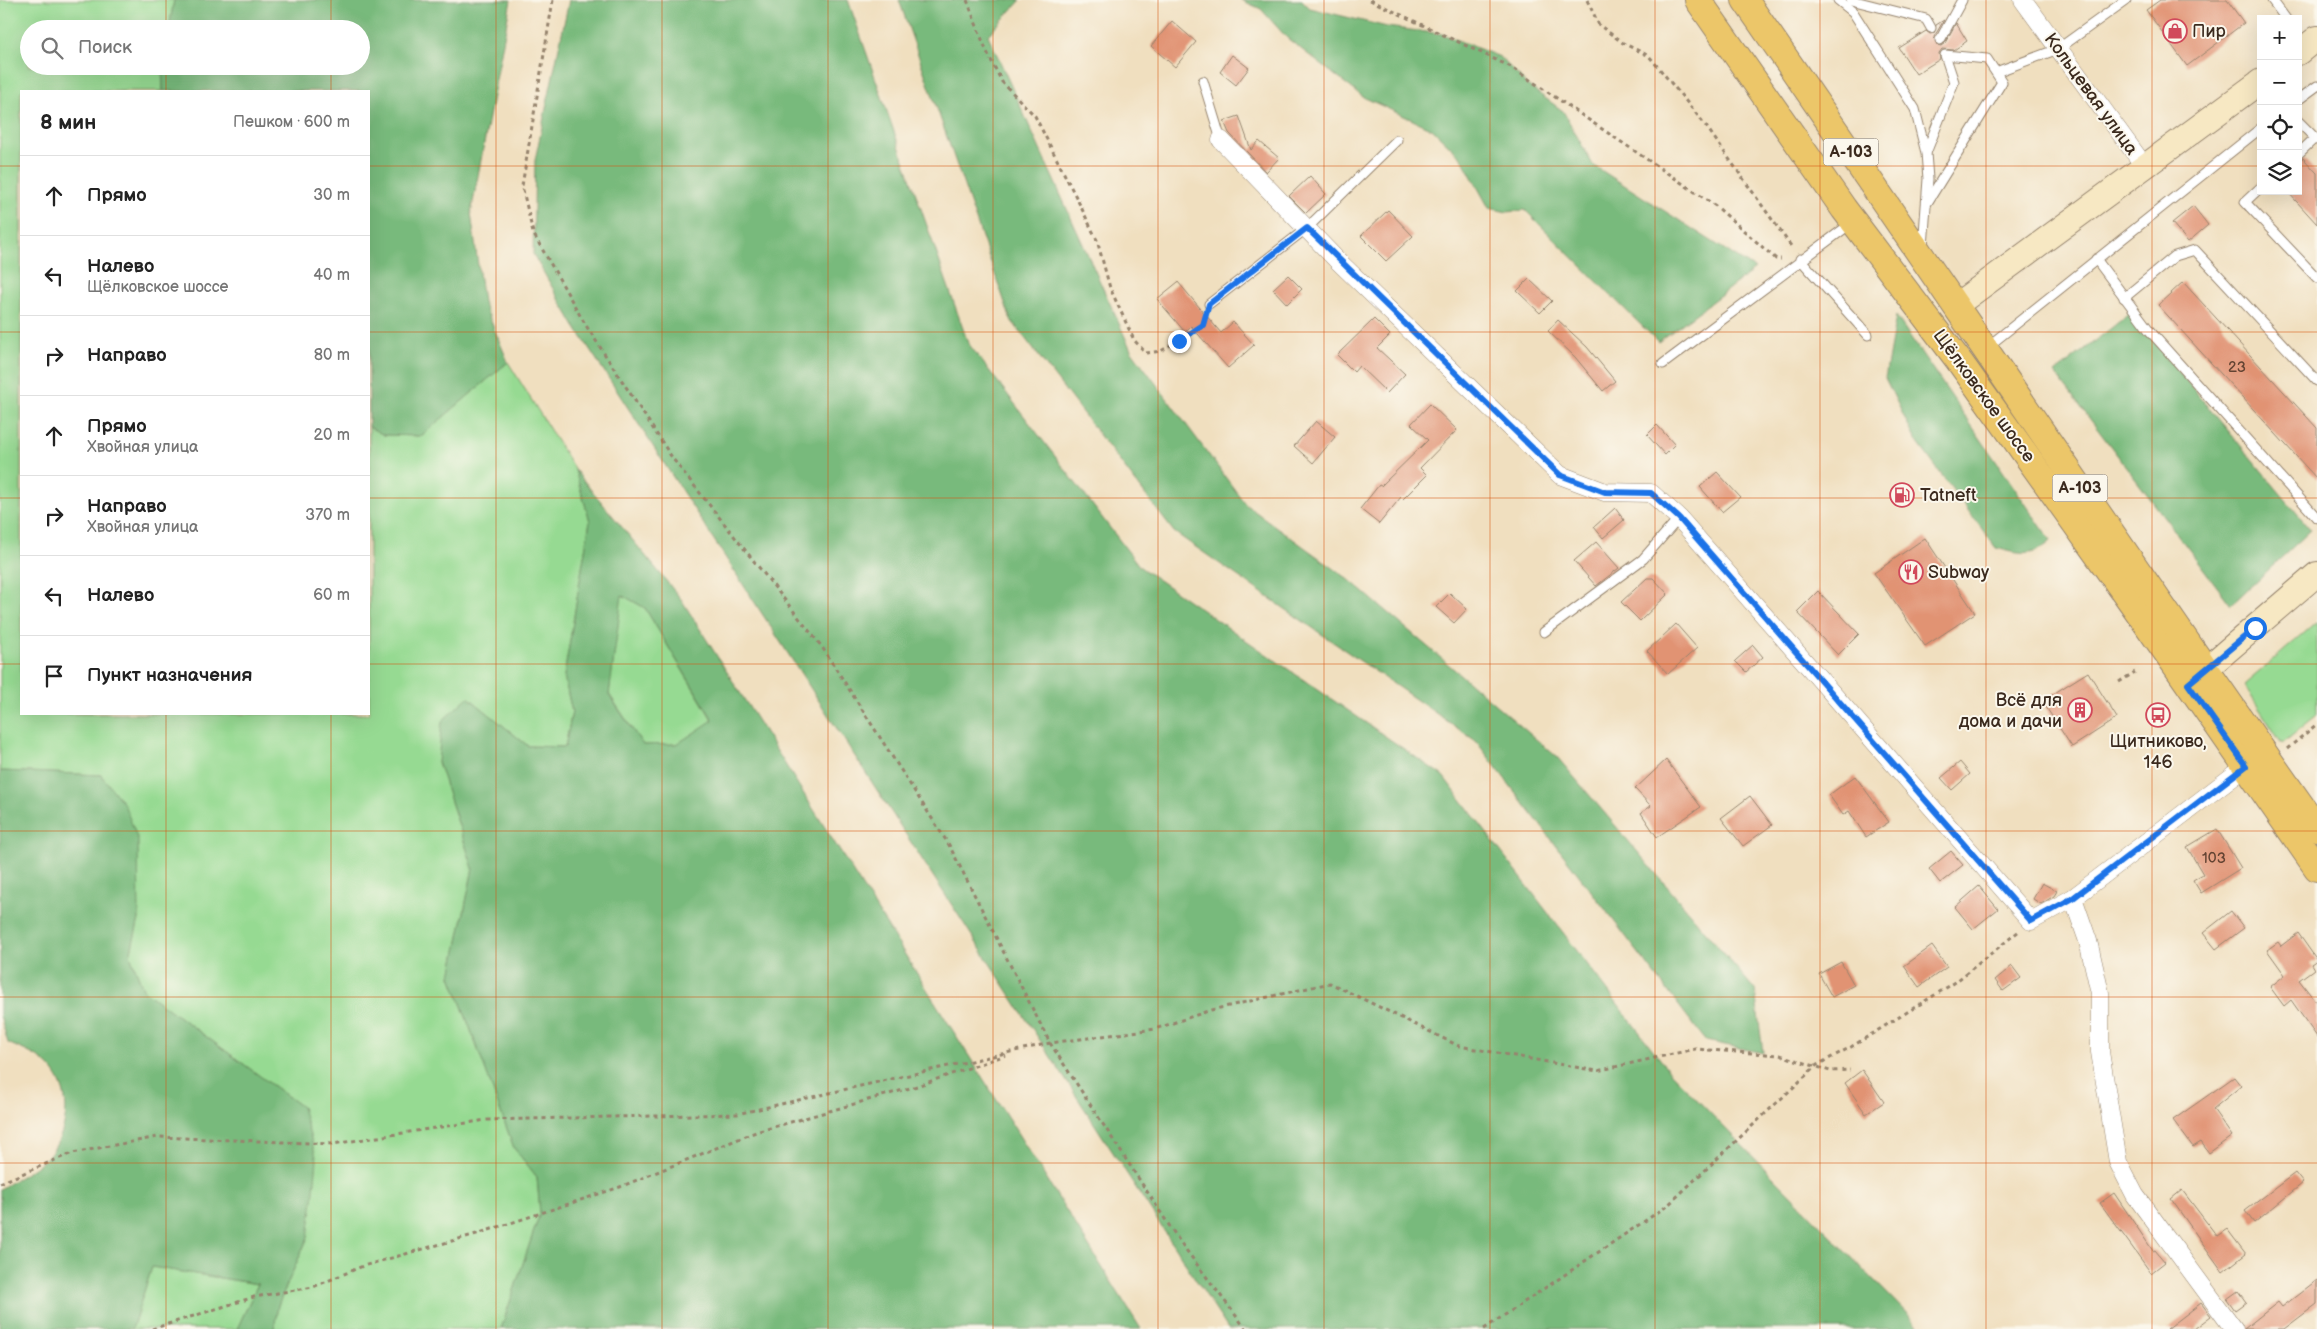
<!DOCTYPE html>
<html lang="ru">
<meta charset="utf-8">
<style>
body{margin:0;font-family:"Balsamiq Sans",sans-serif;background:#f2f2f2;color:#222}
.controls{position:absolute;right:15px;top:15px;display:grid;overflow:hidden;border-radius:0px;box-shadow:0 5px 20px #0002}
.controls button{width:45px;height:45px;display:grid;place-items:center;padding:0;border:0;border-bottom:1px solid #e0e0e0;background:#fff;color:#222;font:25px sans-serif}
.stop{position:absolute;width:15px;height:15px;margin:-11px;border:4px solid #1a73e8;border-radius:50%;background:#fff}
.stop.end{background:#1a73e8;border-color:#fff;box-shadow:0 1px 5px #0008}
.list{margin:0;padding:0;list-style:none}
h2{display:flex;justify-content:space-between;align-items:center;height:65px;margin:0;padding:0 20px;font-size:21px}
h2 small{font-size:16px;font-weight:400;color:#767676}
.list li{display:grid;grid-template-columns:32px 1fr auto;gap:15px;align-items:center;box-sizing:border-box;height:80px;padding:0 20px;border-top:1px solid #e0e0e0}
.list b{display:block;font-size:19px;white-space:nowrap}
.list p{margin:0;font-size:16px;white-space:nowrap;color:#767676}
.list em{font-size:16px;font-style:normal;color:#767676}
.icon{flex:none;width:28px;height:28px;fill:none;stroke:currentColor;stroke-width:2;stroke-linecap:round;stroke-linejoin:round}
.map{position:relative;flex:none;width:2317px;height:1329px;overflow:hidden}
.search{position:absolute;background:#fff;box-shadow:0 5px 20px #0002;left:20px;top:20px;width:350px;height:55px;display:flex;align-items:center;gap:12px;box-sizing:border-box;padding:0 18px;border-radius:28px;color:#767676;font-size:19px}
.panel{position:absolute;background:#fff;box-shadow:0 5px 20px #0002;left:20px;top:90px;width:350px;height:625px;border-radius:0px}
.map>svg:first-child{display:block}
</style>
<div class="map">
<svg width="2317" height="1329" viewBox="0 0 2317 1329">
<rect width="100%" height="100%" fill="#fbf7ec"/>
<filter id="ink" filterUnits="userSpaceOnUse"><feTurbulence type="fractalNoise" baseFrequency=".02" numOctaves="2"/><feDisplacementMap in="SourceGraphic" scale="10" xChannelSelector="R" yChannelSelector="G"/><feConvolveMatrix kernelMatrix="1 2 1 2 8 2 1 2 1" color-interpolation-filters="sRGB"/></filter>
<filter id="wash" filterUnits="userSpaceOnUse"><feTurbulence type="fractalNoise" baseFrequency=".0096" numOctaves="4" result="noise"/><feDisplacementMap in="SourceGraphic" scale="20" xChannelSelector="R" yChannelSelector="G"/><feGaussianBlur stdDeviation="1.12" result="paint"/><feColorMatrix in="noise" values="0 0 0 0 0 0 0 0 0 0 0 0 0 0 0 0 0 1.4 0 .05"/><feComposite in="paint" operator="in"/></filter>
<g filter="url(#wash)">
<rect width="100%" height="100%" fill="#f0dfbf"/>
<!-- green -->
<g fill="#96da92" stroke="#688258">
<path d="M0 0H174L169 29H29V66H162L163 91H21V714H369V427L384 435 421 436 508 362 575 470 590 521 564 676 572 712 565 747 528 746 468 697 438 762 473 868 451 976 514 1148 537 1177 540 1213 501 1329H274L278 1305 308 1237 302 1107 144 991 130 955 139 919 101 775 0 771Z"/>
<path d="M621 594 645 608 713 721 677 744 643 745 609 694Z"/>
<path d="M2317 622V715L2282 744 2244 685Z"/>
<path d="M152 1267 258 1284 237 1329H132Z"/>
</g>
<!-- forest -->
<g fill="#78ba7c" stroke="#5a724d" fill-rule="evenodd">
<path d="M174 0H511L471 213 483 302 508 362 421 436 384 435 369 427V91H163L162 66H361V29H169Z"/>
<path d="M569 0H848L968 343 1140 567 1443 776 1670 1072 1922 1329H1228L574 325 533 254 535 160Z"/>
<path d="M899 0H1021L988 35 1131 350 1246 505 1347 578 1557 757 1755 990 1763 1053 1706 1041 1476 741 1174 532 1011 320Z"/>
<path d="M1241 0H1302L1310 8 1387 27 1442 34 1500 57 1527 85 1563 111 1593 165 1755 269 1658 342 1525 210 1507 212 1489 208 1461 157 1432 129 1363 97 1287 38 1261 9Z"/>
<path d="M2130 313 2311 530 2231 605 2055 373Z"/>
<path d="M1896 316 2051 541C2031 559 2020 554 1996 548L1915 439 1885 378Z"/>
<path d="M575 470 681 599 1141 1329H501L540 1213 537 1177 514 1148 451 976 473 868 438 762 442 721 468 697 528 746 565 747 572 712 564 676 590 521ZM622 595 645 608 713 720 677 744 643 745 609 695Z"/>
<path d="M0 771 101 775 124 804 138 840 139 919 130 955 144 991 302 1107 317 1160 313 1200 308 1237 278 1305 274 1329H237L258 1284 152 1267 132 1329H0V1189C17 1178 41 1167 53 1150 72 1122 71 1082 42 1060 32 1053 19 1048 8 1043L0 1015Z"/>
</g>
<g id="blocks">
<!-- building -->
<g fill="#e19373">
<path d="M2160 0H2227L2244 23 2187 66 2146 10Z"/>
<path d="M1944 20 1934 37 1937 45 1941 46 1945 43 1956 23 1967 41 1954 50 1942 49 1939 53 1940 59 1916 74 1899 48 1926 31 1930 34 1934 33 1936 25Z"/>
<path d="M1172 21 1196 42 1175 67 1151 46Z"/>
<path d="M1232 55 1249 68 1236 85 1220 72Z"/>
<path d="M1239 116 1251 150 1259 141 1279 158 1266 172 1229 133 1224 121Z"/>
<path d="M2303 158 2317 173V224L2287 191H2298V160Z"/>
<path d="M1310 176 1326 194 1306 213 1289 196Z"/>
<path d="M2193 206 2208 225 2188 242 2172 223Z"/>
<path d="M1388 210 1413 236 1386 261 1361 236Z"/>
<path d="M1288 275 1302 289 1287 304 1273 289Z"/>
<path d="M1529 279 1552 301 1540 313 1517 291Z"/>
<path d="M1178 282 1221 333 1233 322 1254 345 1228 368 1191 326 1185 332 1157 299Z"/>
<path d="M2183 282 2317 428V479L2158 305Z"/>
<path d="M1374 319 1390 335 1377 348 1405 374 1387 393 1359 366 1354 372 1337 355Z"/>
<path d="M1558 320 1587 347 1615 381 1603 391 1575 357 1548 331Z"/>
<path d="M1430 404 1457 430 1420 468 1427 475 1403 499 1401 497 1379 524 1360 509 1379 485 1381 486 1428 440 1411 424Z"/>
<path d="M1316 421 1335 437 1313 463 1294 446Z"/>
<path d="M1657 425 1675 445 1665 455 1647 435Z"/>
<path d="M1717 472 1740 497 1722 512 1700 487Z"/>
<path d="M1615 508 1624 520 1603 538 1594 527Z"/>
<path d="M1925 538 1975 613 1925 646 1874 573Z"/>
<path d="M1596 542 1619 568 1596 586 1574 561Z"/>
<path d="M1647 578H1653L1668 594 1640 621 1621 602Z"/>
<path d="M1818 591 1859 634 1838 655 1797 612Z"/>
<path d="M1450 593 1467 609 1454 623 1436 607Z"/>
<path d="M1676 624 1697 648 1668 674 1647 651Z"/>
<path d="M1753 645 1763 657 1746 672 1735 661Z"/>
<path d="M2088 672 2117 718 2072 747 2042 701Z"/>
<path d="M1666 760 1701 807 1657 837 1641 813 1651 806 1635 789Z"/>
<path d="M1960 762 1970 774 1952 790 1941 778Z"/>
<path d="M1855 776 1889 822 1866 837 1849 811 1843 815 1829 795Z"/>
<path d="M1750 796 1772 825 1743 846 1721 818Z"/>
<path d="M2217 829 2241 868 2201 893 2193 880 2203 874 2187 847Z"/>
<path d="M1951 851 1963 865 1940 883 1929 869Z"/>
<path d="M2042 883 2057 891 2054 896 2041 904 2033 899Z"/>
<path d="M1979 886 1998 909 1973 929 1955 907Z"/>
<path d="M2231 911 2244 928 2216 949 2203 933Z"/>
<path d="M2298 933 2317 960 2311 964 2314 969 2299 980 2317 1003V1037L2291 1000 2284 1006 2270 987 2285 975 2267 950 2278 942 2281 946Z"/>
<path d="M1932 946 1947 967 1919 987 1904 966Z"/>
<path d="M1841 962 1854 985 1832 997 1819 974Z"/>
<path d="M2012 966 2021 978 2003 991 1995 980Z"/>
<path d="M1862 1070 1884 1102 1866 1114 1845 1083Z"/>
<path d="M2234 1077 2241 1086 2213 1109 2232 1136 2209 1153 2201 1142 2193 1147 2173 1120Z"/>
<path d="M2295 1173 2303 1183 2254 1223 2245 1211Z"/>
<path d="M2182 1190 2217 1236 2227 1229 2246 1254 2223 1272 2171 1199Z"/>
<path d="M2114 1193 2153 1251 2155 1250 2165 1262 2151 1273 2100 1203Z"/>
<path d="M2317 1280V1304L2284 1329H2244L2278 1302 2282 1307Z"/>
<path d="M2238 1291 2246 1302 2235 1310 2227 1299Z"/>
<path d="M2201 1303 2211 1316 2194 1329H2167Z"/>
</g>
</g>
</g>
<g filter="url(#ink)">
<use href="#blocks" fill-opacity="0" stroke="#96846e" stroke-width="1"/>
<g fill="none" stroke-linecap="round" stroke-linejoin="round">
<!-- lane casing -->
<g stroke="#96846e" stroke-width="11">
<g id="lane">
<path d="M1838 0 1853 12 1915 109 1926 153 1928 179 1923 247"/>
<path d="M1851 0 1926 19 1931 28"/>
<path d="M2272 0 2286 19"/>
<path d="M1940 40 1962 0"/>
<path d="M1996 72 2058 49 2126 0"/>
<path d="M1203 81 1221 140"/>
<path d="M2298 100 2317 86"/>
<path d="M2298 121 2317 140"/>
<path d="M1926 153 1954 82 1945 55 1987 59 2002 82 1927 203"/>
<path d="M2298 154 2315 138"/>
<path d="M2261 187 2245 202 2317 278"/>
<path d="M1800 259 1868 335"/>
<path d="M2096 259 2149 330 2317 518"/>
<path d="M2124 298 2175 256 2195 250 2317 381"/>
<path d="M1209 304 1307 228 1397 140"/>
<path d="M1986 348 2261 128"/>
<path d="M1663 364 1849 225"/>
<path d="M1544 632 1643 559 1679 518"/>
</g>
</g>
<!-- street casing -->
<g stroke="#96846e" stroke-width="19">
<g id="street">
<path d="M2023 0 2145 167"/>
<path d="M1221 140 1336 259 1560 475 1605 492 1651 493 1679 518 2031 921 2073 898"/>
<path d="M2234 1329 2135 1195 2118 1162 2100 1052V993L2088 941 2073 898 2246 766"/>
</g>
</g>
<!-- secondary casing -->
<g stroke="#96846e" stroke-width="26">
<g id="secondary">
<path d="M2298 53 2317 38"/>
<path d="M1955 306 2261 81"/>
<path d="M2192 681 2317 574"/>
</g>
</g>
<!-- primary casing -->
<g stroke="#96846e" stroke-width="28">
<g id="primary">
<path d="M1698 0 1844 209 1959 361 2132 603 2317 868"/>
<path d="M1745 0C1936 275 2123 554 2317 828"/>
</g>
</g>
<!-- path -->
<g stroke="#96846e" stroke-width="3" stroke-dasharray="4 4" stroke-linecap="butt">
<path d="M553 0 522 186 533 233 585 324 673 459 822 647 949 845 1050 1043 1180 1242 1246 1329"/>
<path d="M967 0 986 50 1002 82 1035 116 1078 201 1097 240 1110 288 1134 340 1146 353 1161 351 1203 325 1206 317"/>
<path d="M1370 0 1511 67 1717 207 1776 259H1781"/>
<path d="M1587 0 1599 25 1623 43 1649 56 1703 122 1793 249"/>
<path d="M2119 682 2135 672"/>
<path d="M2287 749 2317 724"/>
<path d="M0 1183 72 1153 158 1137 333 1144 486 1120 737 1114 1050 1043 1155 1029 1211 1010 1330 983 1459 1046 1597 1071 1695 1049 1780 1055 1830 1071 1850 1070"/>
<path d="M152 1329 254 1297 313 1287 363 1266 480 1233 620 1187 756 1132 917 1086 1006 1055"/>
<path d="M1484 1329 1667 1206 1817 1065 1851 1047 1954 983 2019 931"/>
</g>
<!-- lane -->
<use href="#lane" stroke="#fff" stroke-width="9"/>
<!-- street -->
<use href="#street" stroke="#fff" stroke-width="18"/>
<!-- secondary -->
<use href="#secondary" stroke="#f7e8c3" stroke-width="24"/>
<!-- primary -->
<use href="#primary" stroke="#ecc669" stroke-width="26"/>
</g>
</g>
<g fill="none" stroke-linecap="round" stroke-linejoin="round" filter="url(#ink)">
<!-- route -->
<path stroke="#1a73e8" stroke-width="6" d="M1179 341 1203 325 1209 304 1307 228 1560 475 1605 492 1651 493 1679 518 2031 921 2073 898 2246 766 2188 684 2255 628"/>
</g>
<!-- grid -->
<path fill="none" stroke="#d7540e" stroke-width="1" stroke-opacity="0.55" d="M166 0V29M331 0V29M496 0V1329M662 0V1329M828 0V1329M993 0V1329M1158 0V1329M1324 0V1329M1490 0V1329M1655 0V1329M1820 0V1329M1986 0V1329M2152 0V1329M166 66V91M331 66V91M0 166H21M369 166H2261M2298 166H2317M0 332H21M369 332H2317M0 498H21M369 498H2317M0 664H21M369 664H2317M166 714V1329M331 714V1329M0 831H2317M0 997H2317M0 1163H2317"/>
<!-- icons -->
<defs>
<g id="shop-ring" transform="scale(1.25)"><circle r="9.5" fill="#fbf7ec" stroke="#d1495b" stroke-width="1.5"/><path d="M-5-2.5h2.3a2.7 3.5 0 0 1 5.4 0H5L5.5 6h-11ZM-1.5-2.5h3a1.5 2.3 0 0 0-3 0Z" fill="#d1495b"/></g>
<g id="fuel-ring" transform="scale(1.25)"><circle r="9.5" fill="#fbf7ec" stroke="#d1495b" stroke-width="1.5"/><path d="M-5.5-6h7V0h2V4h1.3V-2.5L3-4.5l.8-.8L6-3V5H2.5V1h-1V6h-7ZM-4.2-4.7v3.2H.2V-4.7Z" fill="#d1495b"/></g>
<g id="restaurant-ring" transform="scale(1.25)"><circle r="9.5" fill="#fbf7ec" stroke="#d1495b" stroke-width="1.5"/><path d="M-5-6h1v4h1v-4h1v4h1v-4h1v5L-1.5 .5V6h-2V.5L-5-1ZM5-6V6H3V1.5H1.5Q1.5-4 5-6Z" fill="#d1495b"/></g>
<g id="building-ring" transform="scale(1.25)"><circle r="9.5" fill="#fbf7ec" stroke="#d1495b" stroke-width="1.5"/><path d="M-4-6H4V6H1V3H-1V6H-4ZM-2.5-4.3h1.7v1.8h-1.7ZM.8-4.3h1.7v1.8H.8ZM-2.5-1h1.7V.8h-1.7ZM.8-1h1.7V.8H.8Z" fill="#d1495b"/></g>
<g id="bus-ring" transform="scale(1.25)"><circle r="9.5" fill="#fbf7ec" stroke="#d1495b" stroke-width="1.5"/><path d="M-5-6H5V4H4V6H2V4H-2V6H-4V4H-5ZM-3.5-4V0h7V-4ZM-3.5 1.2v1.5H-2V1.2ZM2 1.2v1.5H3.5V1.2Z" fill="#d1495b"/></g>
</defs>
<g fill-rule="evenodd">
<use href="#shop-ring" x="2175" y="31"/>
<use href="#fuel-ring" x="1902" y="495"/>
<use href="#restaurant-ring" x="1911" y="572"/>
<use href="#building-ring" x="2080" y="710"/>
<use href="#bus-ring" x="2158" y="715"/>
</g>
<g text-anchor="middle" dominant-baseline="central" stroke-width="4" stroke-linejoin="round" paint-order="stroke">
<!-- number labels -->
<g font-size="15" fill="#644433">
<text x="2237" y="367">23</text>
<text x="2214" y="858">103</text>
</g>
<!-- shield labels -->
<g fill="#fbf7ec" stroke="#75685c" stroke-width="1">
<rect x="1823.5" y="138.5" width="55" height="27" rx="4"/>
<rect x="2052.5" y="474.5" width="55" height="27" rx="4"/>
</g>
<g font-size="16" font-weight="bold" fill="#3b2a1e">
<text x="1851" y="152">А-103</text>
<text x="2080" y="488">А-103</text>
</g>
<!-- poi labels -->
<g font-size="18" fill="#3b2a1e" stroke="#fbf7ec" text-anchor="start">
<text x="2192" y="31">Пир</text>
<text x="1920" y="495">Tatneft</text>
<text x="1928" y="572">Subway</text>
<text x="2062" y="700" text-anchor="end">Всё для<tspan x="2062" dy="21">дома и дачи</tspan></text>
<text x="2158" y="741" text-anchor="middle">Щитниково,<tspan x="2158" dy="21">146</tspan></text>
</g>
<!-- street labels -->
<g font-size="18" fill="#3b2a1e" stroke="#fbf7ec">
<text transform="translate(2091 94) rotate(54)">Кольцевая улица</text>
<text transform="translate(1984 396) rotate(54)">Щёлковское шоссе</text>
</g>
</g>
</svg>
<div class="controls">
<button>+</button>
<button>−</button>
<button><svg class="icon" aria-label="locate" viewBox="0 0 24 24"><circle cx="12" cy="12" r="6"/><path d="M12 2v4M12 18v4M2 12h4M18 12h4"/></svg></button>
<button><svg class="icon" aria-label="layers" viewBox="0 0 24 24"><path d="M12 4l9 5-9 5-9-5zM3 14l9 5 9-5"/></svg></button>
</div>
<div class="stop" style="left:2255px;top:628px"></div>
<div class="stop end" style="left:1179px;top:341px"></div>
<div class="search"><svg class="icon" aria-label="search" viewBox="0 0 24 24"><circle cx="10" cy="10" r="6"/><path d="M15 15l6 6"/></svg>Поиск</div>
<section class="panel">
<h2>8 мин<small>Пешком · 600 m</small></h2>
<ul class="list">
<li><svg class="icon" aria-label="ahead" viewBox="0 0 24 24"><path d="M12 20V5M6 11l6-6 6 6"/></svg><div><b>Прямо</b></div><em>30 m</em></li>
<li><svg class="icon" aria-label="left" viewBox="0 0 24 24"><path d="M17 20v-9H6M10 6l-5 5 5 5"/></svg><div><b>Налево</b><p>Щёлковское шоссе</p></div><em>40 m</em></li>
<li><svg class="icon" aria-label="right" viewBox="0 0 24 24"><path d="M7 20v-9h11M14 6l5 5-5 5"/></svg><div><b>Направо</b></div><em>80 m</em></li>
<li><svg class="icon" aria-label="ahead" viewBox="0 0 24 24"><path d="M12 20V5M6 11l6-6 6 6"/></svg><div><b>Прямо</b><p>Хвойная улица</p></div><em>20 m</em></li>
<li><svg class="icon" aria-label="right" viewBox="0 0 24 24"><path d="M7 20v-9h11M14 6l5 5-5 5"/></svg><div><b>Направо</b><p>Хвойная улица</p></div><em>370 m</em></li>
<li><svg class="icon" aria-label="left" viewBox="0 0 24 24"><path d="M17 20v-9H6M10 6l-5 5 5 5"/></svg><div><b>Налево</b></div><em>60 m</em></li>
<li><svg class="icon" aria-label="arrive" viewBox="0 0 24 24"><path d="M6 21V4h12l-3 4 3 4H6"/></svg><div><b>Пункт назначения</b></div></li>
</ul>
</section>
</div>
